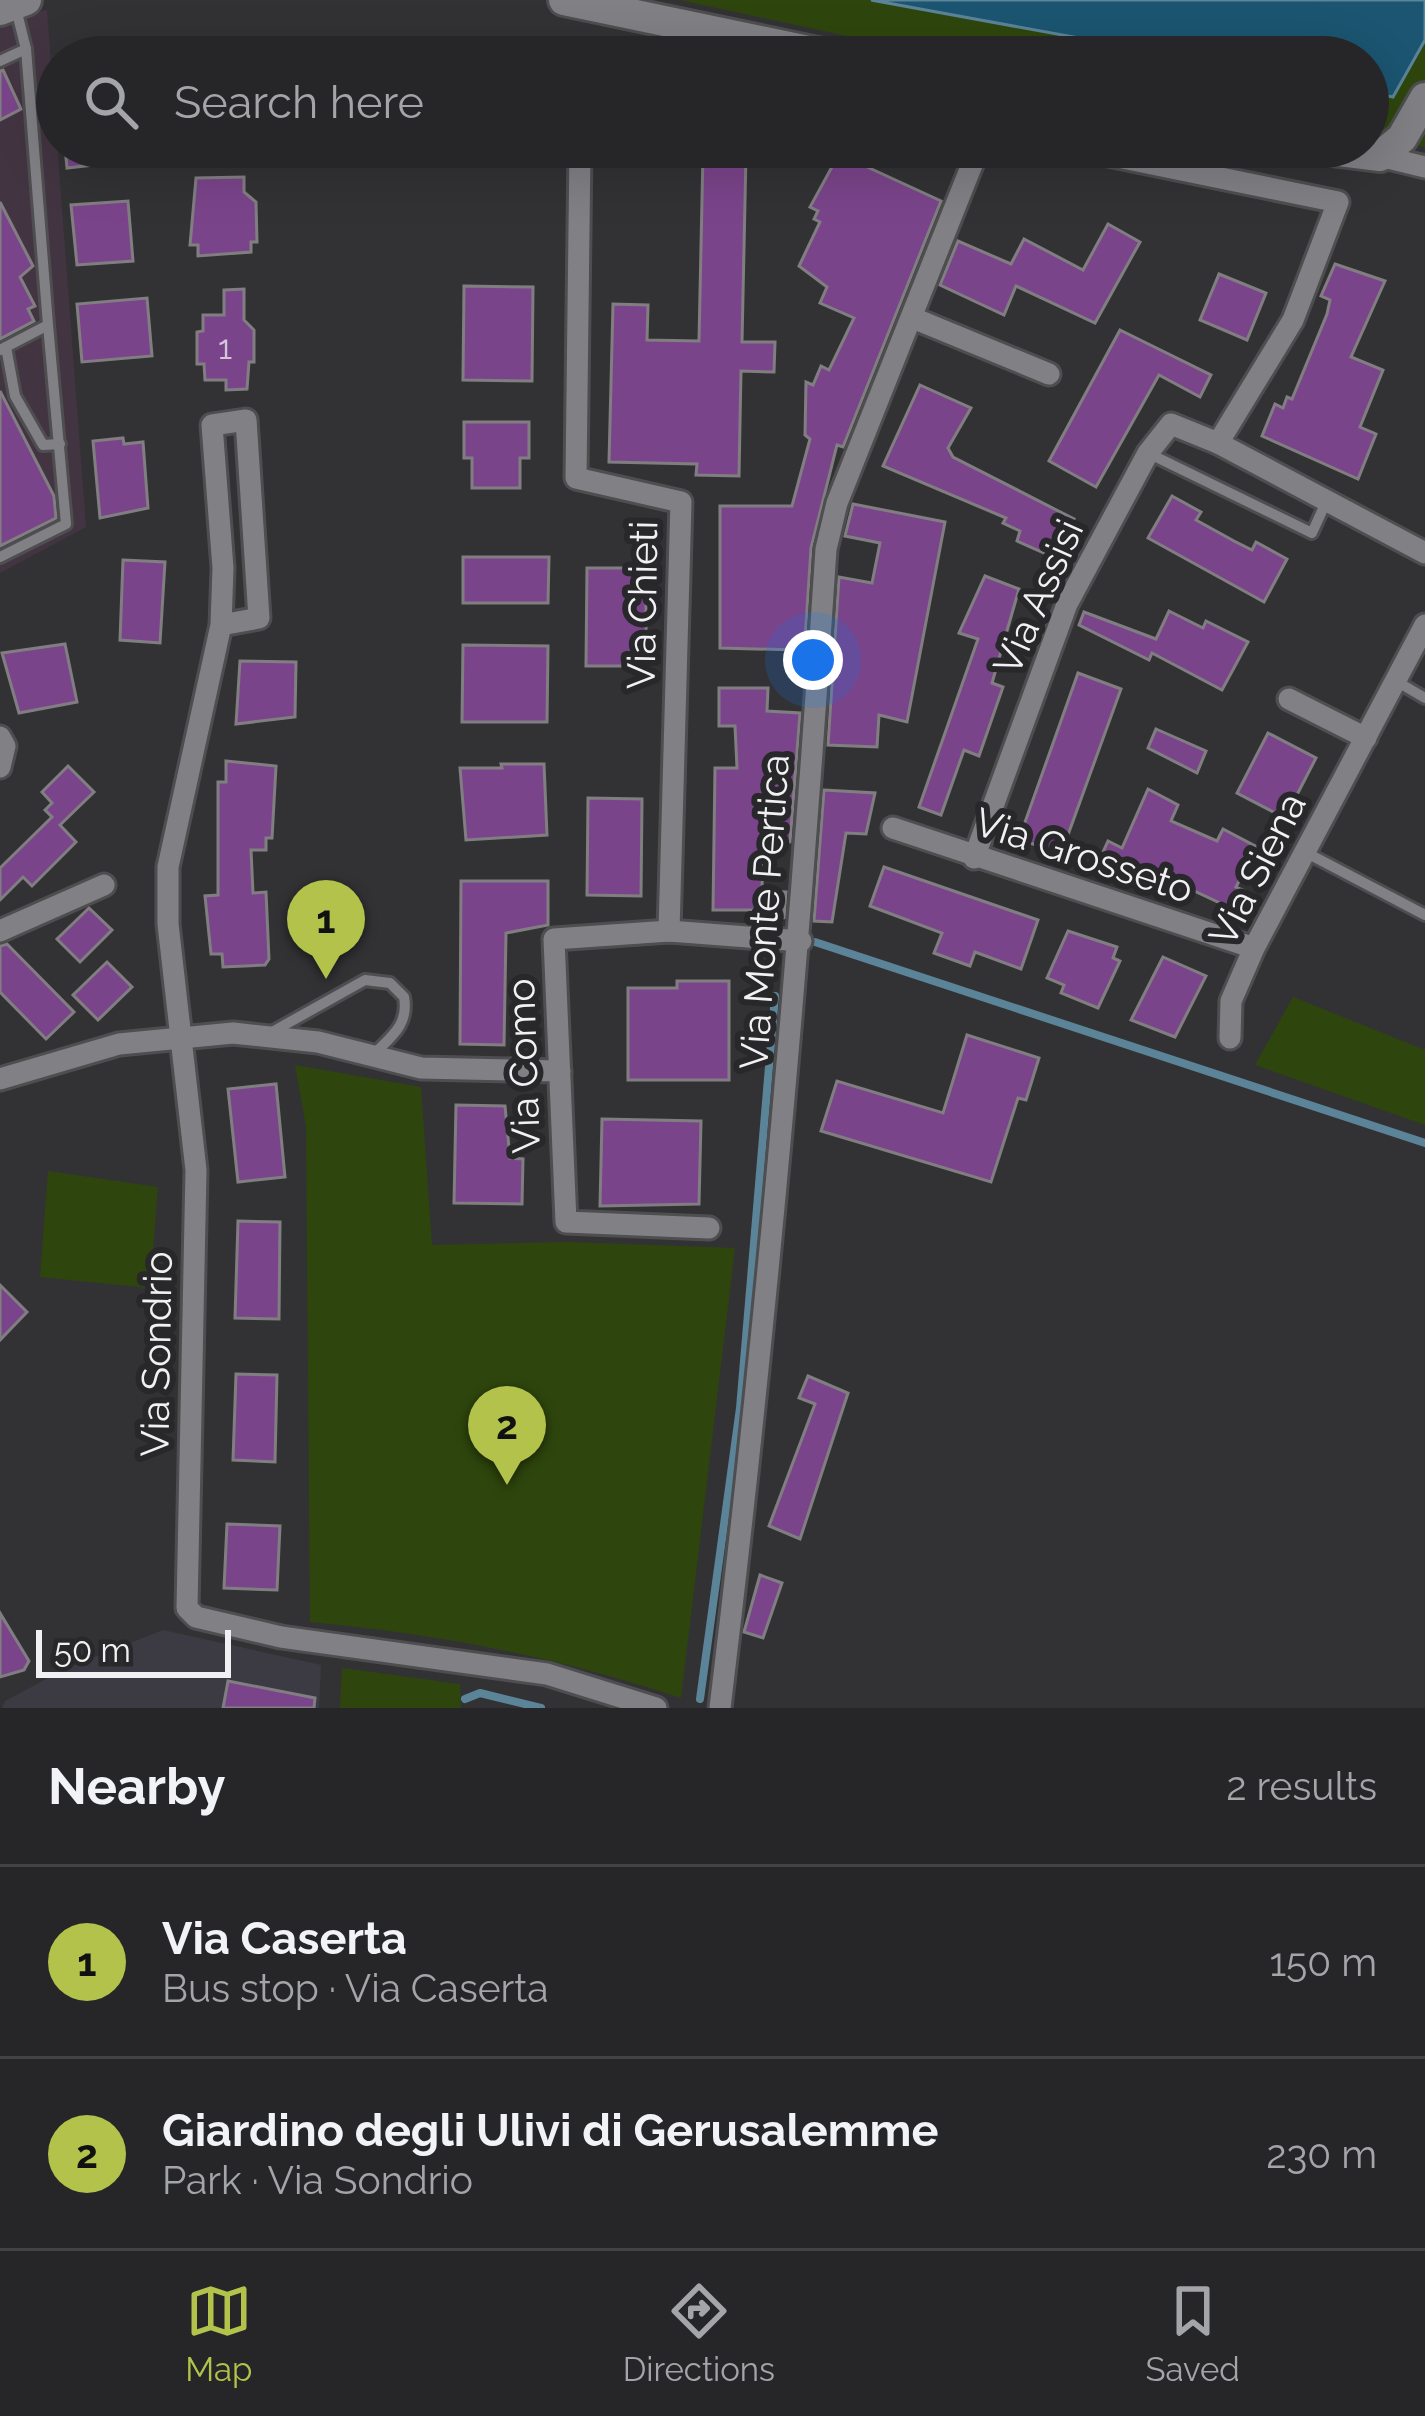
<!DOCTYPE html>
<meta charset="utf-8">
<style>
body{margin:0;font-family:Raleway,sans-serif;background:#323234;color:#f1f3f6}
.scale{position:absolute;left:36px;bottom:30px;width:195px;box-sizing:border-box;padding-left:12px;border:6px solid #f1f1f3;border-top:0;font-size:33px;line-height:42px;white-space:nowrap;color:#f1f1f3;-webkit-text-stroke:9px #28282b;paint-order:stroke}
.you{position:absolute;left:813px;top:660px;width:42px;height:42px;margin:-30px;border:9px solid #fff;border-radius:50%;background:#1a73e8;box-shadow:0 0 0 18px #1a73e833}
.badge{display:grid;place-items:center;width:78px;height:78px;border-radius:50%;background:#b3c24b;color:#111;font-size:39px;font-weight:700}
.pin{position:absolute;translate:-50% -99px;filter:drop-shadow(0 3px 6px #0008)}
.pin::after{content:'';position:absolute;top:63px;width:42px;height:36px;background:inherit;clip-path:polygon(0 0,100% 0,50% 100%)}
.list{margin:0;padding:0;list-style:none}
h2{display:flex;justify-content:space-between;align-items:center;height:156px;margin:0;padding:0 48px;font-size:51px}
h2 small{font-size:39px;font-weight:400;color:#a4a5a8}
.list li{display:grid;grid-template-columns:78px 1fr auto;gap:36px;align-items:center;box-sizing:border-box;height:192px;padding:0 48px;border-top:3px solid #424345}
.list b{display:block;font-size:45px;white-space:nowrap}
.list p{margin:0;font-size:39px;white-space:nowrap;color:#a4a5a8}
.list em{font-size:39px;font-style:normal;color:#a4a5a8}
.icon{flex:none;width:66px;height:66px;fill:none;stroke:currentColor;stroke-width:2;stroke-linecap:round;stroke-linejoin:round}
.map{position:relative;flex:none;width:1425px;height:1708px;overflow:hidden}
.search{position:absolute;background:#262628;box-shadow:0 12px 48px #0002;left:36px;right:36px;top:36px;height:132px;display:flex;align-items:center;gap:30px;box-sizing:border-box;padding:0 42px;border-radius:66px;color:#a4a5a8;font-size:45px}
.sheet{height:540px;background:#262628}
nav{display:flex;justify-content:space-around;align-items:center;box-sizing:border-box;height:168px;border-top:3px solid #424345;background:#262628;font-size:33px;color:#a4a5a8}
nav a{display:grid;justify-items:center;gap:6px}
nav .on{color:#b3c24b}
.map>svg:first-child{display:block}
</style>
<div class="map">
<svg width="1425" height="1708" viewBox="0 0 1425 1708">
<rect width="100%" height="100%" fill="#323235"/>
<!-- commercial -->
<path fill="#433442" d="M47 10 86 527 0 573V21Z"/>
<!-- built -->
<path fill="#3c3b44" d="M163 1630 321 1665 319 1708H2L5 1701 69 1667Z"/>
<!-- green -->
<g fill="#2e460d">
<path d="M680 0H1425V147L1368 136V57H944Z"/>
<path d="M1293 997 1425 1050V1125L1255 1065Z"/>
<path d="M295 1065 421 1087 432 1245 567 1242 735 1248 681 1698C559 1657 438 1634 310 1622L306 1126Z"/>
<path d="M48 1171 158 1187 150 1288 40 1277Z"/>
<path d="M342 1668 460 1684 461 1708H340Z"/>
</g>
<!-- water -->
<path fill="#1b5571" stroke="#5b8498" stroke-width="3" d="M871 0H1425V40L1393 97 1368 92V57H1183Z"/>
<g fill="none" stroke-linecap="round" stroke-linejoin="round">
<!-- stream -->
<g stroke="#5b8498" stroke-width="8">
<path d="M815 942 1425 1143"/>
<path d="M465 1699 480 1693 541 1708"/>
<path d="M700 1699 740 1408 775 996"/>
</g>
</g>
<!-- building -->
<g fill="#7a448a" stroke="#807e81" stroke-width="3">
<path d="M3 70 21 109 0 120V71Z"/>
<path d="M65 147H130V161L67 168Z"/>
<path d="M703 153 746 154 742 342H775L774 372 741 371 739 476 696 475 697 464 609 462 613 304 648 305 647 340 699 341Z"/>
<path d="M839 154 941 201 843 447 837 445 811 548 803 670 796 669 797 650 720 648V506H792L810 439 805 435 806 382 813 385 821 366 829 370 854 318 820 303 827 287 799 266 820 222 814 219 818 211 810 207Z"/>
<path d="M244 177V192L256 202 257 242H251V252L198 256V245H190L196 178Z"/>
<path d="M128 201 133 261 77 265 71 205Z"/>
<path d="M0 202 33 266 20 277 35 306 28 309 34 321 0 339Z"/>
<path d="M1108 224 1140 242 1095 323 1016 286 1004 315 940 285 958 241 1011 264 1024 239 1083 270Z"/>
<path d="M1335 264 1385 281 1351 357 1383 370 1360 427 1376 434 1358 479 1262 436 1275 404 1283 408 1287 397 1292 399 1327 314 1330 300 1321 296Z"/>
<path d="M1219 274 1266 293 1247 340 1200 320Z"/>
<path d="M464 286 533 287 532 381 463 380Z"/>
<path d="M244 289V320L254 330V362H249L247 389 226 390V380H205L204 364H197V332L203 331V315H224V290Z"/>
<path d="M147 298 152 356 82 362 77 304Z"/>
<path d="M1120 330 1211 375 1200 397 1159 375 1096 487 1049 461Z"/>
<path d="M920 385 971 408 948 448 953 457 1074 519 1053 557 1017 541 1020 531 1003 523 1006 518 883 466Z"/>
<path d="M0 391 54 496 56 518 0 546Z"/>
<path d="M464 422H529V458H520V488H472V458H464Z"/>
<path d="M123 438 124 444 143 442 148 508 100 518 93 441Z"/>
<path d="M1172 496 1201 512 1196 520 1234 541 1252 550 1256 542 1287 559 1264 602 1148 538Z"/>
<path d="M853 504 945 522 907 722 879 715 877 747 828 745 839 577 872 583 880 543 845 536Z"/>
<path d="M463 557H549L548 603H463Z"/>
<path d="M123 560 165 562 160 643 120 640Z"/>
<path d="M587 568H646V666H586Z"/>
<path d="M985 576 1019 589 992 683 1003 687 979 756 964 750 941 815 919 807 978 639 959 633Z"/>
<path d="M1169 611 1203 628 1206 621 1248 642 1222 690 1152 653 1149 660 1079 625 1084 612 1156 639Z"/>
<path d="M65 644 77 702 19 713 2 653Z"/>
<path d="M463 645 548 646 547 722H462Z"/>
<path d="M240 661 296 662 295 717 236 724Z"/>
<path d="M1078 673 1121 689 1061 854 1019 839Z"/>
<path d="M719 688H768L767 711 800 713 790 842 763 840 762 891 786 892 784 919 781 910H713L715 768H737L735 726H719Z"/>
<path d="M1156 729 1206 751 1197 773 1148 748Z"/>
<path d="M1268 733 1316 758 1285 818 1237 793Z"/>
<path d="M226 761 276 766 272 838H266V850H251L253 893 266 892 269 959 265 965 223 967 222 954H211L205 896 218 895V782H226Z"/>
<path d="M501 764H544L547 835 466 840 460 768H502Z"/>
<path d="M68 766 94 792 60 825 76 842 32 886 23 877 0 900V868L52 817 45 810 52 803 42 792Z"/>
<path d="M1148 789 1178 805 1171 821 1217 841 1223 829 1257 847 1236 887 1245 891 1235 910 1160 875 1155 887 1099 861 1108 841 1122 848Z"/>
<path d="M824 790 875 793 866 834 846 833 832 922 814 921Z"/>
<path d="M588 798 642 799 641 896 587 895Z"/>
<path d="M884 867 1038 920 1021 969 975 952 970 966 934 953 942 933 870 906Z"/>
<path d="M461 881H548V925L506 933 504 1045 460 1044Z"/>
<path d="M89 908 112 930 80 962 57 939Z"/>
<path d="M1068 931 1117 947 1113 958 1120 961 1098 1008 1061 993 1064 985 1047 978Z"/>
<path d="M7 944 74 1012 46 1039 0 992V946Z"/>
<path d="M1163 957 1206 976 1175 1037 1131 1020Z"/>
<path d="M107 962 132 987 98 1020 73 995Z"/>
<path d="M677 981H729V1080H628V988H677Z"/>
<path d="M967 1035 1039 1058 1026 1100 1018 1098 991 1182 821 1131 837 1081 943 1113Z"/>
<path d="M276 1084 285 1177 238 1182 228 1089Z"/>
<path d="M456 1105 505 1106 510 1158 523 1159 522 1204 454 1203Z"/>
<path d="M602 1119 701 1121 699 1204 600 1206Z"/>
<path d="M238 1221 280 1222 279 1319 235 1318Z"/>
<path d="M0 1285 27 1312 0 1340Z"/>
<path d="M236 1374 277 1375 275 1462 233 1460Z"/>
<path d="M808 1376 848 1393 800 1539 769 1526 815 1404 799 1398Z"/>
<path d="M227 1524 280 1526 277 1590 224 1588Z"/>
<path d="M760 1575 782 1583 763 1638 744 1632Z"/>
<path d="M0 1613 29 1661 24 1670 0 1677Z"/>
<path d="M228 1681 315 1698 314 1708H223Z"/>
</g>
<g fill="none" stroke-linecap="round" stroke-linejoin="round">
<!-- service casing -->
<g stroke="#4e4e50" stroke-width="16">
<g id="service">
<path d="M0 61 26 49 15 5"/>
<path d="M6 347 15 396 43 445 60 444"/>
<path d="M0 350 48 325 26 49"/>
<path d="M1148 453 1312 533 1327 500"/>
<path d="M0 557 66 524 48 325"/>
<path d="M1396 681 1425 698"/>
<path d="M1305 852 1425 915"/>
<path d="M272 1032 365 980 390 983 404 997C409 1024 392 1036 374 1054"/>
</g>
</g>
<!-- minor casing -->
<g stroke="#4e4e50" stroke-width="27">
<g id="minor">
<path d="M697 57 700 29"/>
<path d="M580 147 576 478 681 502 669 931"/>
<path d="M1069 147 1338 202 1293 320 1218 443"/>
<path d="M1380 156 1425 167"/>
<path d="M913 318 1049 374"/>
<path d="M221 625 259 618 246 420 212 425 223 568 221 625 168 867V924L196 1170 187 1608 196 1617 281 1637 547 1674 656 1708"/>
<path d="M1289 699 1366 738"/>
<path d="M0 737 5 746 0 767"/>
<path d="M893 828 1254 948"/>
<path d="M974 858 1067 604 1148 453 1171 424 1218 443 1425 553"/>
<path d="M0 931 104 885"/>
<path d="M1230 1038 1231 1001 1254 948 1425 625"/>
<path d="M0 1079 119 1044 233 1033 318 1042 421 1068 560 1071"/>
<path d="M709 1228 566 1222 554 939 669 931 801 941"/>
<path d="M720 1708C767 1322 801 937 826 549L837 503 979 147"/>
</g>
</g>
<!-- secondary casing -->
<g stroke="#4e4e50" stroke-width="36">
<g id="secondary">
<path d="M564 0 837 57"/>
<path d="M0 10 26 0"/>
<path d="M1307 147 1380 156 1402 138 1425 98"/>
</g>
</g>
<!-- service -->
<use href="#service" stroke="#818185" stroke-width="10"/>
<!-- minor -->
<use href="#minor" stroke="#818185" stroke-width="21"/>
<!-- secondary -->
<use href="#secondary" stroke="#818185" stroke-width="30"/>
</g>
<g text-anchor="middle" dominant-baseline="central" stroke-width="12" stroke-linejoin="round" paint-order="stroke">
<!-- number labels -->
<g font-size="33" fill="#d3c6d9">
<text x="225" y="347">1</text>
</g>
<!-- street labels -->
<g font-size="39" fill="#f1f1f3" stroke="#28282b">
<text transform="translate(1038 597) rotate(-66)">Via Assisi</text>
<text transform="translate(642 605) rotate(-89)">Via Chieti</text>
<text transform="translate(1084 855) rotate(18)">Via Grosseto</text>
<text transform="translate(1257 869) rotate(-63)">Via Siena</text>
<text transform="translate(764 912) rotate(-86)">Via Monte Pertica</text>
<text transform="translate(523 1066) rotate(-92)">Via Como</text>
<text transform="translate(156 1354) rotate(-89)">Via Sondrio</text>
</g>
</g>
</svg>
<div class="scale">50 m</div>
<div class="you"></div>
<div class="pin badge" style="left:326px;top:979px">1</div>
<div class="pin badge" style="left:507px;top:1485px">2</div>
<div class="search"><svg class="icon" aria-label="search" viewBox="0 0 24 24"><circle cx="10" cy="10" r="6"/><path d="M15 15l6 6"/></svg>Search here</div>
</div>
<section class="sheet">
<h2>Nearby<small>2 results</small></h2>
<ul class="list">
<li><span class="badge">1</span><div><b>Via Caserta</b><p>Bus stop · Via Caserta</p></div><em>150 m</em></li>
<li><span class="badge">2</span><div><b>Giardino degli Ulivi di Gerusalemme</b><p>Park · Via Sondrio</p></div><em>230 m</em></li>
</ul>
</section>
<nav>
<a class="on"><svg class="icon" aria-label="map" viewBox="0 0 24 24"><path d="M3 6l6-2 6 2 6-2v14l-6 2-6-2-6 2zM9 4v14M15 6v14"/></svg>Map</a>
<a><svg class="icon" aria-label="directions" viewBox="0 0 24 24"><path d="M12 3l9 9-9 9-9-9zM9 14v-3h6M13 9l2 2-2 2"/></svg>Directions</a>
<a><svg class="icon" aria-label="saved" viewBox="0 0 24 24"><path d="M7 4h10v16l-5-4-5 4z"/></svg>Saved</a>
</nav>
